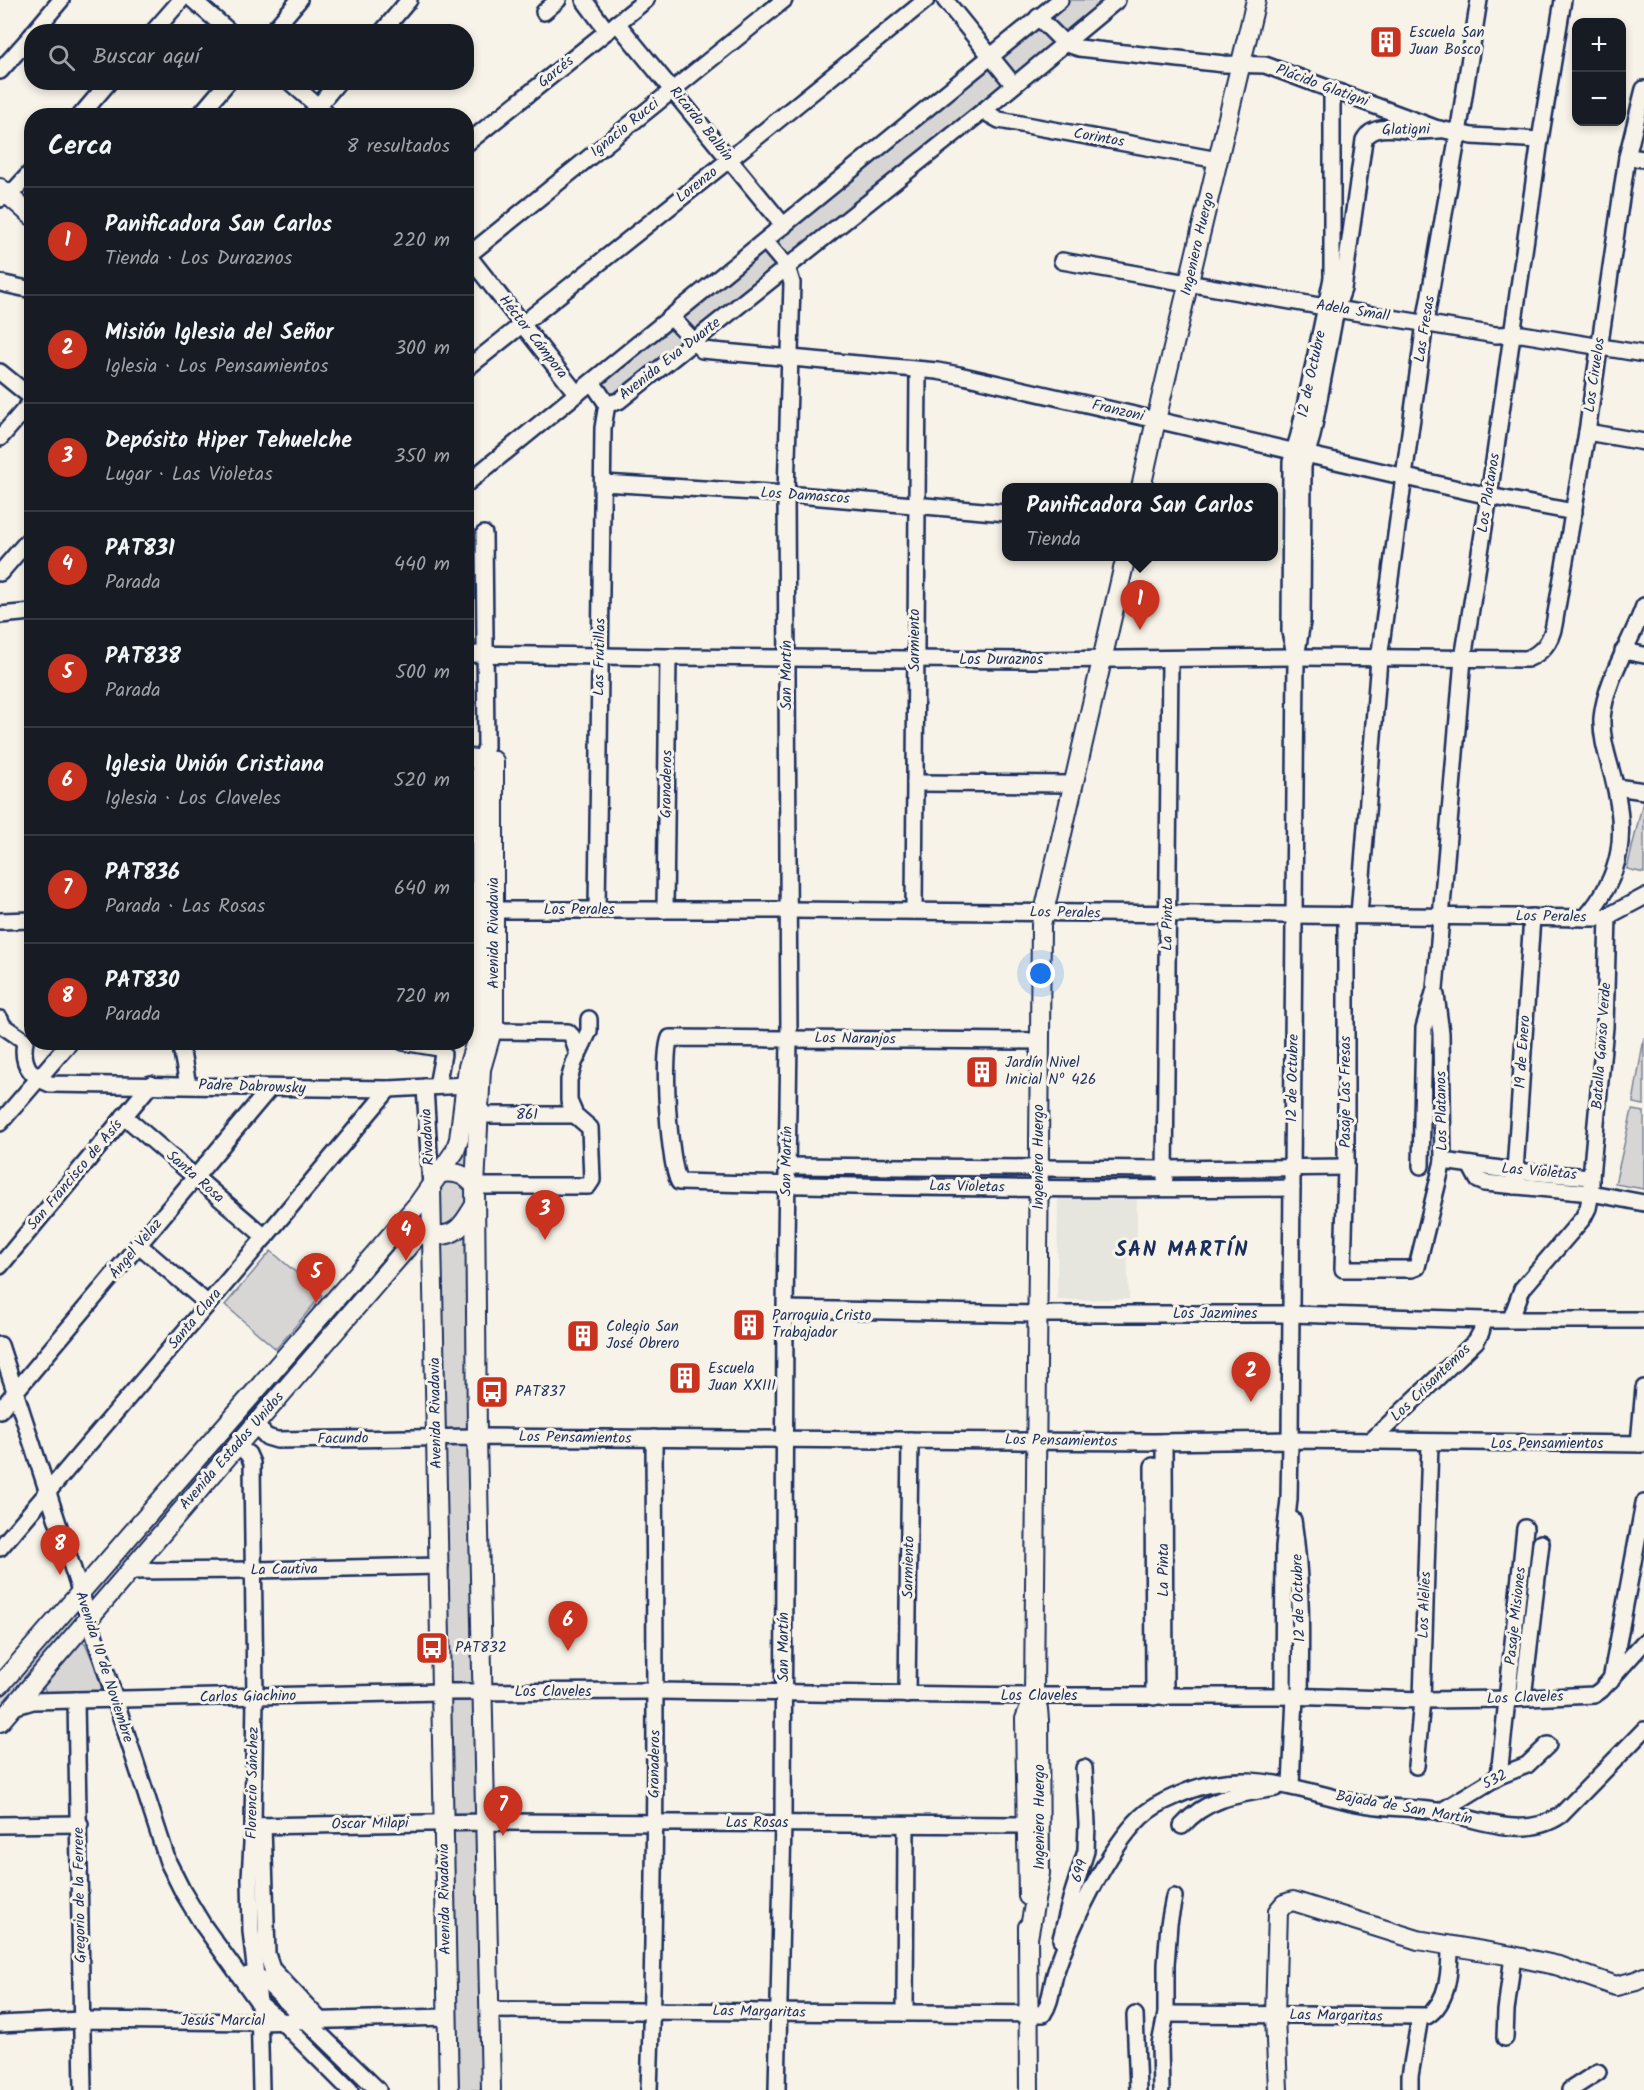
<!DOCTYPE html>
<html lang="es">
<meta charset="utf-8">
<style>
body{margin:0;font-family:Kalam,sans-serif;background:#242831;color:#f1f3f6}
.controls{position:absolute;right:18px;top:18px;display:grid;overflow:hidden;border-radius:12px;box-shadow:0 3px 9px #0003}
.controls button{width:54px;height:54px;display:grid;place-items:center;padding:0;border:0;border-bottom:2px solid #363941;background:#171b24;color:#f1f3f6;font:30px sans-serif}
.you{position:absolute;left:1041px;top:974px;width:21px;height:21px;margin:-15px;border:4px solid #fff;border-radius:50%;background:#1a73e8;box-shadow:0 0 0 9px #1a73e833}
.badge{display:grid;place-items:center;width:39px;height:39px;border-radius:50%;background:#c8321e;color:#fff;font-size:20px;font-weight:700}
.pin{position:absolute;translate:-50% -50px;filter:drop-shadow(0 2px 3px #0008)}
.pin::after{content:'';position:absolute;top:32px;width:21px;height:18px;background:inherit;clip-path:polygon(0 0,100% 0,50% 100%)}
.popup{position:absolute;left:1002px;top:483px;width:276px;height:78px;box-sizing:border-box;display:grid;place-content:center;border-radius:12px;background:#171b24;filter:drop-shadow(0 2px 4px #0005);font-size:20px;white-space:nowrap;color:#9ea1a6}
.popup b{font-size:22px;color:#f1f3f6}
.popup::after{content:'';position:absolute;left:50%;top:100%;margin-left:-12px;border:12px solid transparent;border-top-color:#171b24}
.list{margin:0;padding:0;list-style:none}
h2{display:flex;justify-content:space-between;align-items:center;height:78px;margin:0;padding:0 24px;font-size:26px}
h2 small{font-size:20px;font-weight:400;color:#9ea1a6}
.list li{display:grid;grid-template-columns:39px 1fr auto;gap:18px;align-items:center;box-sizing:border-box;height:108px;padding:0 24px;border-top:2px solid #363941}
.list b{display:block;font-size:22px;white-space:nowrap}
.list p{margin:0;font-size:20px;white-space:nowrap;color:#9ea1a6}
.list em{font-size:20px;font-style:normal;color:#9ea1a6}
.icon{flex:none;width:33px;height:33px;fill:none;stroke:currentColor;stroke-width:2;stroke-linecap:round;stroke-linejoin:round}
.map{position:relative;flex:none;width:1644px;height:2090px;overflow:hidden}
.search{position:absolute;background:#171b24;box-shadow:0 3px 9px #0003;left:24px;top:24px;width:450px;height:66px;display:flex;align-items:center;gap:15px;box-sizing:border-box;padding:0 21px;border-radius:24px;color:#9ea1a6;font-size:22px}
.panel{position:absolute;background:#171b24;box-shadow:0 3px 9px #0003;left:24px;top:108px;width:450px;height:942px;border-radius:24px}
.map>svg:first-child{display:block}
</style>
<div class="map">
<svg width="1644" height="2090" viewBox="0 0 1644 2090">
<rect width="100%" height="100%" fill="#f7f3e8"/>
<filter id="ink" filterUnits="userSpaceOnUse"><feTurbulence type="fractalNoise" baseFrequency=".0167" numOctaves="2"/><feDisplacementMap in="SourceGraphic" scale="12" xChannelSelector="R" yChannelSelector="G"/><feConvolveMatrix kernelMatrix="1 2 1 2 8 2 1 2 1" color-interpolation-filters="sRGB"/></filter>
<g filter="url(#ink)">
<!-- built -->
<path fill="#e6e5de" d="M1058 1198H1137V1250L1127 1251 1129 1299 1057 1300Z"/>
<!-- green -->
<g fill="#d7d6d4" stroke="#798299" stroke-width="1.5">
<path d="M1060 0H1117L614 403 592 382Z"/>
<path d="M467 758 494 761 481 1069 491 2090H449L432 1235 422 1234 0 1722V1685L455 1151 471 1052 481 853 467 852Z"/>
<path d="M1644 797V873L1627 869Z"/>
<path d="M1644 1037V1105L1633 1103Z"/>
<path d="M1632 1110 1644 1112V1189L1615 1184Z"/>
<path d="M799 1171 1024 1172V1184L799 1183Z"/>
<path d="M1170 1174 1274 1176 1275 1186 1170 1185Z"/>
<path d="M1151 1175 1152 1185 1051 1184V1176Z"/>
<path d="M271 1251 322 1295 276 1349 225 1305Z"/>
<path d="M79 1642 85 1643 102 1682V1691L95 1694H47L44 1688 43 1681Z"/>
</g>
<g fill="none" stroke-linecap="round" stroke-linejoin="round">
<!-- minor casing -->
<g stroke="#1b2f5e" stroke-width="20">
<g id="minor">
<path d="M193 0 230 32"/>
<path d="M584 0 607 31"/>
<path d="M945 0 1013 84"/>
<path d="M544 12 558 0"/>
<path d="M1038 17 1064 43 1079 48 1224 64 1265 65 1435 128 1472 136 1540 140"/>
<path d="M617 23 784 226"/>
<path d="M34 32 61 0"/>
<path d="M153 32 181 0"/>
<path d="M272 32 299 0"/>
<path d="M382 32 409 0"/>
<path d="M0 71 32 35"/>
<path d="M290 82 329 116"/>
<path d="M983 111 999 120 1218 160"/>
<path d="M80 116 109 82"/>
<path d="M199 116 228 82"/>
<path d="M310 116 338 82"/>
<path d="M466 144 646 0"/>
<path d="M1627 157 1644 159"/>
<path d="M0 199 9 196 32 171"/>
<path d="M765 241 787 267 792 283 786 494 789 1038 785 1309 783 1823 777 2090"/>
<path d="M466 253 577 394"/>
<path d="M466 257 784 0"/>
<path d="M1062 261 1336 309 1496 335 1522 334 1644 354"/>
<path d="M0 283 32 290"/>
<path d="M671 317 702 350 937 371 959 375 1489 496 1574 512"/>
<path d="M466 369 730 159 926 0"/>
<path d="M0 372 32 398"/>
<path d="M592 382 607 404 619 401 983 111 1117 0"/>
<path d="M1587 432 1644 442"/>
<path d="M0 438 32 401"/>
<path d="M603 483 786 494 1006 513"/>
<path d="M466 484 1060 0"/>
<path d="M0 573 32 536"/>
<path d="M0 615 32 612"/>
<path d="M1294 649 1290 632 1291 462 1299 435 1332 278V90"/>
<path d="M1623 651 1644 655"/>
<path d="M466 654 668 657 1031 660 1296 657 1527 659C1542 653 1551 641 1554 625L1587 432 1627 157 1644 89"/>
<path d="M481 760 486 747 484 534"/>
<path d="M915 783 1073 784"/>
<path d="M1616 787 1644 791"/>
<path d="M484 910H789L1597 918 1608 916 1644 897"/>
<path d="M597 910 603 428 607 404"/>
<path d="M665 910 668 657"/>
<path d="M914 911 918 370"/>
<path d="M1346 915V1167L1343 1269H1412L1417 1267 1443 1161 1441 1033 1436 995"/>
<path d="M1359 915 1379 659 1425 323 1458 134 1479 0"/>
<path d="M1585 918C1624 874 1627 832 1613 777 1608 758 1601 738 1602 718 1606 678 1631 643 1644 606"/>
<path d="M0 921 32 920"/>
<path d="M0 1019 3 1026 25 1041C21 1063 29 1076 50 1084L389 1089 466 1085"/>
<path d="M492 1031 568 1032 572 1036 578 1055"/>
<path d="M1040 1041 670 1038C662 1058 669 1162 679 1182 883 1188 1087 1190 1292 1188"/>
<path d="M180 1042 188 1085"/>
<path d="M403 1042 439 1048 443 1054 437 1086"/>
<path d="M425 1087 431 1187"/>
<path d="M479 1115H575"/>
<path d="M124 1116 265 1237"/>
<path d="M0 1123 70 1042"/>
<path d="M1443 1161 1515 1171 1591 1177V1193L1644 1203"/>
<path d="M1470 1165 1478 1180 1485 1183 1591 1193 1588 1208 1583 1218 1522 1289 1511 1319"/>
<path d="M787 1166 1164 1169 1346 1167"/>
<path d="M1421 1166 1424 1028 1435 989 1463 659 1489 496 1540 140 1563 0"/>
<path d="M1591 1177 1605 1027 1608 916"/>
<path d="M1165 1178 1170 659"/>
<path d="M475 1186H588L592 1180 590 1128 575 1115 569 1101V1080L574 1063 589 1031V1019"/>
<path d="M1514 1186 1532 917"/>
<path d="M139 1245 208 1304"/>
<path d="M0 1266 151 1084"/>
<path d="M785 1309 1039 1314H1291L1484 1320H1644"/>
<path d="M0 1345 168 1862 183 1892 203 1925 259 2003 281 2021 350 2090"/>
<path d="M0 1410 270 1088"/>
<path d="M255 1425 267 1437 277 1440 477 1437 1154 1442 1290 1440 1644 1444"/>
<path d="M1371 1441 1476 1341 1481 1332 1484 1320"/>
<path d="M1164 1442 1165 1697"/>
<path d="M1639 1444 1644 1388"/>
<path d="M236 1445 248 1454 252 1463 255 1697 253 1826 250 1878 251 1931 259 2003 261 2090"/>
<path d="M1153 1466 1154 1697"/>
<path d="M1293 1520C1302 1579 1301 1637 1300 1697"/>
<path d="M0 1548 265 1237 389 1089"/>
<path d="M129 1571 254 1570 440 1566"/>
<path d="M1611 1680 1644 1503"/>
<path d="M907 1695 910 1440"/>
<path d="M1283 1696 1284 1547 1289 1499 1290 1440 1296 657 1302 622 1303 466 1312 436 1336 309 1343 289 1364 140C1374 121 1402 131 1420 131 1426 131 1433 130 1440 130"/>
<path d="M1523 1698 1541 1543"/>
<path d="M76 1700 83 2090"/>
<path d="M13 1707 33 1701 76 1700 441 1692 655 1691 1034 1696H1283L1422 1700 1507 1699 1594 1695 1601 1690 1644 1642"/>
<path d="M1416 1766 1422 1700 1430 1443"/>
<path d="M1499 1776 1525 1528"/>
<path d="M1291 1786 1295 1696"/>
<path d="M1440 1812 1499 1776 1527 1765 1548 1745"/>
<path d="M0 1825 80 1824"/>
<path d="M253 1826 486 1822 1028 1825"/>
<path d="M263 1826 267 1954 272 1969 319 2019"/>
<path d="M1182 1826C1207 1797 1240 1794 1276 1788"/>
<path d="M1061 1939 1071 1899 1086 1851 1087 1824 1084 1768"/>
<path d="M248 1975 263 1979 378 2090"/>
<path d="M490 2010 1043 2014C1052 2001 1051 1986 1056 1971 1070 1927 1108 1849 1141 1817 1150 1808 1164 1801 1176 1796 1241 1765 1293 1789 1357 1803 1385 1809 1415 1807 1443 1812 1481 1820 1525 1840 1561 1815L1644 1730"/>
<path d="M905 2013 906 1825"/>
<path d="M1166 2014 1427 2016C1449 2002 1450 1969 1450 1946"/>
<path d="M1135 2015 1138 2090"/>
<path d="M0 2024 81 2020 259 2022 447 2017"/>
<path d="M1505 2038 1506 2011 1513 1956"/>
<path d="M649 2090C657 1873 655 1655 654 1438"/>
<path d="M1161 2090 1160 2044 1166 2014V1965L1169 1924 1174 1897"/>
<path d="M1410 2090V2076L1420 2017"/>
<path d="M1570 2090 1598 2072"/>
</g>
</g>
<!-- major casing -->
<g stroke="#1b2f5e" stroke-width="22">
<g id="major">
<path d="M0 188 32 216"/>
<path d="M1141 488 1156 420 1256 0"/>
<path d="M466 758 494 761V1024L481 1069 475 1186 477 1437 491 2090"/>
<path d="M440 1173C455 1171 465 1174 475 1186"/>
<path d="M431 1187 449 2090"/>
<path d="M0 1685 418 1204 455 1151 459 1139 468 1067 481 1025V760"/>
<path d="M0 1722 417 1236C424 1233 429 1234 436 1235 458 1237 465 1221 475 1205"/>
<path d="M1028 1896 1025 1719 1034 1696"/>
<path d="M1028 1927 1029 2090"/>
<path d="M1028 1938 1040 1873 1039 1720 1038 1709 1034 1696 1041 925 1126 556"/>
<path d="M1278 2090 1275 2015 1278 1911 1284 1904 1293 1901 1418 1940 1513 1956 1559 1966 1616 1986 1636 1981 1644 1977"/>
</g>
</g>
<!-- minor -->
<use href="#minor" stroke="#f7f3e8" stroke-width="15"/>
<!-- major -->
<use href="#major" stroke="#f7f3e8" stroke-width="18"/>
</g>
</g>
<!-- icons -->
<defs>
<g id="building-square" transform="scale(1.725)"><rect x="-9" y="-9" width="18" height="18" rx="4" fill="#c8321e" stroke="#f7f3e8"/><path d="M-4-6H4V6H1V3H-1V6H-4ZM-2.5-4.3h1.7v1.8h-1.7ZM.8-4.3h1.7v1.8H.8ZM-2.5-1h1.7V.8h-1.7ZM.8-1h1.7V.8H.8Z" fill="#fff"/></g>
<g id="bus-square" transform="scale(1.725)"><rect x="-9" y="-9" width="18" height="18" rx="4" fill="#c8321e" stroke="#f7f3e8"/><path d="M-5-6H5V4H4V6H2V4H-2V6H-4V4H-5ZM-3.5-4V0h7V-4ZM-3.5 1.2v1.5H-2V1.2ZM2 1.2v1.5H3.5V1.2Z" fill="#fff"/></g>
</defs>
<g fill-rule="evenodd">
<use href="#building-square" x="1386" y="42"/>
<use href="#building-square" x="982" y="1072"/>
<use href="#building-square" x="749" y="1325"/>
<use href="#building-square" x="583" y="1336"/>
<use href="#building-square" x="685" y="1378"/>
<use href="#bus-square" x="492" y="1392"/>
<use href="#bus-square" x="432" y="1648"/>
</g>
<g text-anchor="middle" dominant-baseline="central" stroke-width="6" stroke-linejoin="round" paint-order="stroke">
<!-- poi labels -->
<g font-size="15" fill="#1b2f5e" stroke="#f7f3e8" text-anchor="start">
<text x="1409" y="33">Escuela San<tspan x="1409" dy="17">Juan Bosco</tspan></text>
<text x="1005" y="1063">Jardín Nivel<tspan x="1005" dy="17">Inicial Nº 426</tspan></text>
<text x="772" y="1316">Parroquia Cristo<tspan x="772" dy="17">Trabajador</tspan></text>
<text x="606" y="1327">Colegio San<tspan x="606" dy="17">José Obrero</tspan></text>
<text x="708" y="1369">Escuela<tspan x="708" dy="17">Juan XXIII</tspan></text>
<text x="515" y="1392">PAT837</text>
<text x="455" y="1648">PAT832</text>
</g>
<!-- street labels -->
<g font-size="15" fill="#1b2f5e" stroke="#f7f3e8">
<text transform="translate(556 72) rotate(-39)">Garcés</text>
<text transform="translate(1322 86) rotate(20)">Plácido Glatigni</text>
<text transform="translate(701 124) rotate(51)">Ricardo Balbín</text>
<text transform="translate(625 128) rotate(-39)">Ignacio Rucci</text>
<text transform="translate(1406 130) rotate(-1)">Glatigni</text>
<text transform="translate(1099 138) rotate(10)">Corintos</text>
<text transform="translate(697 185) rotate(-38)">Lorenzo</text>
<text transform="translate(1198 244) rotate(-77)">Ingeniero Huergo</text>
<text transform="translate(1353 311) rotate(9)">Adela Small</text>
<text transform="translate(1425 329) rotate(-81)">Las Fresas</text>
<text transform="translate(533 337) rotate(52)">Héctor Cámpora</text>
<text transform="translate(670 359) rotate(-38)">Avenida Eva Duarte</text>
<text transform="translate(1312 374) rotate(-78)">12 de Octubre</text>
<text transform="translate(1595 375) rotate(-82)">Los Ciruelos</text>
<text transform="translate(1118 411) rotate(13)">Franzoni</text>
<text transform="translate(1489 493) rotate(-81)">Los Platanos</text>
<text transform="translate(805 496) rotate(4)">Los Damascos</text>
<text transform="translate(915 640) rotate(-90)">Sarmiento</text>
<text transform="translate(600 657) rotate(-89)">Las Frutillas</text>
<text x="1001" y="660">Los Duraznos</text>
<text transform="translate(787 675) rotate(-90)">San Martín</text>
<text transform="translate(667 784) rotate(-89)">Granaderos</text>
<text x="579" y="910">Los Perales</text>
<text transform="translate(1065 913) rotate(1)">Los Perales</text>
<text transform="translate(1551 917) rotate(1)">Los Perales</text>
<text transform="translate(1168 924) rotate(-89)">La Pinta</text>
<text transform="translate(494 933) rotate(-90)">Avenida Rivadavia</text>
<text transform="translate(855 1039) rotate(1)">Los Naranjos</text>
<text transform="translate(1602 1046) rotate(-86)">Batalla Ganso Verde</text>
<text transform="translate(1523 1052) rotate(-86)">19 de Enero</text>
<text transform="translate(1293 1078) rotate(-89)">12 de Octubre</text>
<text transform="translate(252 1087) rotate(2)">Padre Dabrowsky</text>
<text transform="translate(1346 1092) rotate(-90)">Pasaje Las Fresas</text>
<text transform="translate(1442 1111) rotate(-91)">Los Platanos</text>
<text x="527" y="1115">861</text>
<text transform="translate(428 1137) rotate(-93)">Rivadavia</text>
<text transform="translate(1039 1157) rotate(-90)">Ingeniero Huergo</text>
<text transform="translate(787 1161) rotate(-89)">San Martín</text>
<text transform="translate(1539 1172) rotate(5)">Las Violetas</text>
<text transform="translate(75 1175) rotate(-50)">San Francisco de Asís</text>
<text transform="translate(195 1177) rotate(41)">Santa Rosa</text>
<text transform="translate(967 1187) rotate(1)">Las Violetas</text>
<text transform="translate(136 1249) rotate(-50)">Ángel Velaz</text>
<text x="1215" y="1314">Los Jazmines</text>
<text transform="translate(195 1319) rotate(-50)">Santa Clara</text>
<text transform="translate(1431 1383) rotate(-44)">Los Crisantemos</text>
<text transform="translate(436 1413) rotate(-91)">Avenida Rivadavia</text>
<text transform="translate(575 1438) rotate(1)">Los Pensamientos</text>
<text transform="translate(343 1439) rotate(-1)">Facundo</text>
<text transform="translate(1061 1441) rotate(1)">Los Pensamientos</text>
<text x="1547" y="1444">Los Pensamientos</text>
<text transform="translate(232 1451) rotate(-49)">Avenida Estados Unidos</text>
<text transform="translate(909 1567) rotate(-89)">Sarmiento</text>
<text transform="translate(284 1570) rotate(-1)">La Cautiva</text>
<text transform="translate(1164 1570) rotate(-90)">La Pinta</text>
<text transform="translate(1299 1598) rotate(-92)">12 de Octubre</text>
<text transform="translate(1425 1605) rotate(-88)">Los Alelies</text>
<text transform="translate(1516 1616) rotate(-84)">Pasaje Misiones</text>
<text transform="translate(784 1647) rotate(-90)">San Martín</text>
<text transform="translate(104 1667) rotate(72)">Avenida 10 de Noviembre</text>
<text x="553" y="1692">Los Claveles</text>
<text x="1039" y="1696">Los Claveles</text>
<text transform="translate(248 1697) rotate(-1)">Carlos Giachino</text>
<text transform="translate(1525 1698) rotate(-2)">Los Claveles</text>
<text transform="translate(655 1764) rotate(-89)">Granaderos</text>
<text transform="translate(1495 1780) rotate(-27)">532</text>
<text transform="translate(253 1783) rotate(-89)">Florencio Sánchez</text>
<text transform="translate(1404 1808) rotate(10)">Bajada de San Martín</text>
<text transform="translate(1040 1817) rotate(-90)">Ingeniero Huergo</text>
<text x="757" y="1823">Las Rosas</text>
<text transform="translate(370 1824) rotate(-1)">Oscar Milapi</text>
<text transform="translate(1080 1871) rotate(-72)">699</text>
<text transform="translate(80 1895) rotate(-91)">Gregorio de la Ferrere</text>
<text transform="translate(445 1899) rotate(-91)">Avenida Rivadavia</text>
<text transform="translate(759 2012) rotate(1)">Las Margaritas</text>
<text transform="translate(1336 2016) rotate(1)">Las Margaritas</text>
<text x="223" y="2021">Jesús Marcial</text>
</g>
<!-- district labels -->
<g font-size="21" font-weight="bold" letter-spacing="1.5" fill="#1b2f5e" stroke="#f7f3e8">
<text x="1182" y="1250">SAN MARTÍN</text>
</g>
</g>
</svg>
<div class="controls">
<button>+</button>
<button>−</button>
</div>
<div class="you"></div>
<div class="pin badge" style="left:1140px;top:630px">1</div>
<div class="popup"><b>Panificadora San Carlos</b>Tienda</div>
<div class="pin badge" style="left:1251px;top:1402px">2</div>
<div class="pin badge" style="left:545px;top:1240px">3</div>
<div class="pin badge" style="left:406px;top:1261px">4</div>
<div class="pin badge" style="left:316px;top:1303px">5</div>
<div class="pin badge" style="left:568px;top:1651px">6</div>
<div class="pin badge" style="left:503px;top:1836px">7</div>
<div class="pin badge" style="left:60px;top:1575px">8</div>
<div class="search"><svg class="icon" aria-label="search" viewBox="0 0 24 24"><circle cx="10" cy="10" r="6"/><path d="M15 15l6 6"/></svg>Buscar aquí</div>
<section class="panel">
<h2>Cerca<small>8 resultados</small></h2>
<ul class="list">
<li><span class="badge">1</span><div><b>Panificadora San Carlos</b><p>Tienda · Los Duraznos</p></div><em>220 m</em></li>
<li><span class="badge">2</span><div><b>Misión Iglesia del Señor</b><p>Iglesia · Los Pensamientos</p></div><em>300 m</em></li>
<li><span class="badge">3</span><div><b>Depósito Hiper Tehuelche</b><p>Lugar · Las Violetas</p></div><em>350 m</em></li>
<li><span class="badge">4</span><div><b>PAT831</b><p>Parada</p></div><em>440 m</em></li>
<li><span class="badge">5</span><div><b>PAT838</b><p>Parada</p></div><em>500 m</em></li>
<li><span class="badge">6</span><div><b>Iglesia Unión Cristiana</b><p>Iglesia · Los Claveles</p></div><em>520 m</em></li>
<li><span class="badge">7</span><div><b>PAT836</b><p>Parada · Las Rosas</p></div><em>640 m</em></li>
<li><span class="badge">8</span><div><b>PAT830</b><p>Parada</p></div><em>720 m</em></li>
</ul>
</section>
</div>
